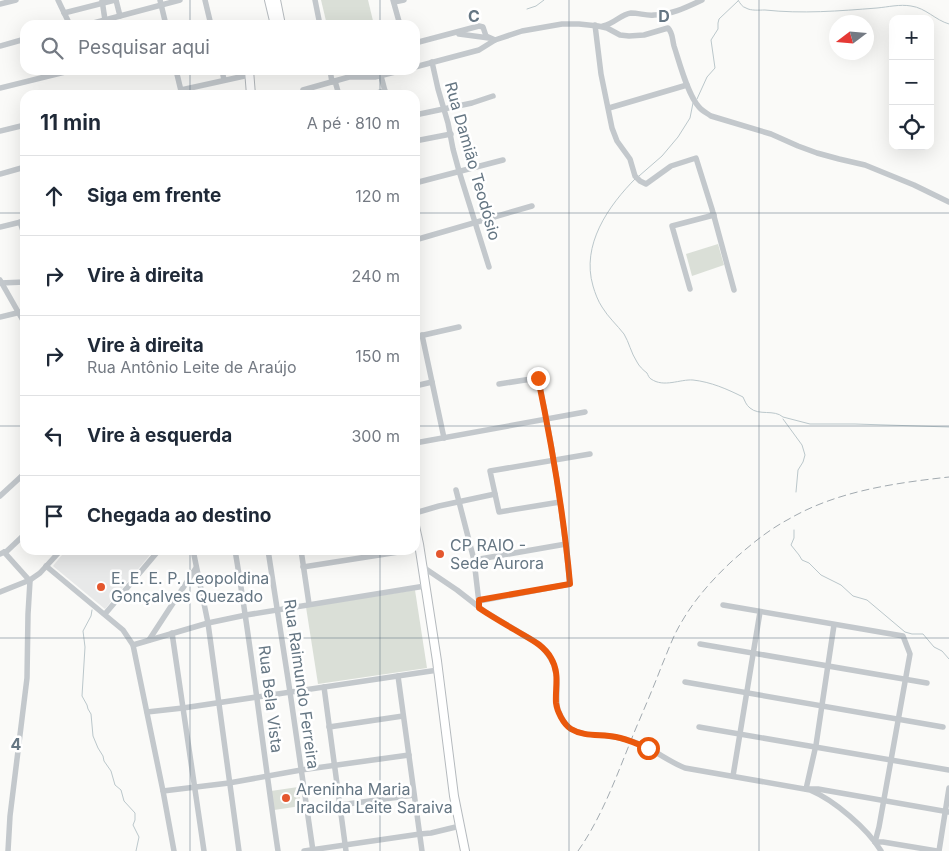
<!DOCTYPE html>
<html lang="pt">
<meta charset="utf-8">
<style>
body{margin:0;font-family:Inter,sans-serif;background:#f6f6f7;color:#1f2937}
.controls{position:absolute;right:15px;top:15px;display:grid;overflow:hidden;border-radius:10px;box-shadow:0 5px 20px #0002}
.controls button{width:45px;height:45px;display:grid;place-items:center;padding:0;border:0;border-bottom:1px solid #e0e1e3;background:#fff;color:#1f2937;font:25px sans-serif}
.compass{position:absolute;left:829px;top:15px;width:45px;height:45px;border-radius:50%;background:#fff;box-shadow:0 5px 20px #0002;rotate:254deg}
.stop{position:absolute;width:15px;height:15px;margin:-11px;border:4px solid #ea580c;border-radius:50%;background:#fff}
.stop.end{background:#ea580c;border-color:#fff;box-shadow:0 1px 5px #0008}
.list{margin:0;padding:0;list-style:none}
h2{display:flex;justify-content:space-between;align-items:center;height:65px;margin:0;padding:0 20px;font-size:21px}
h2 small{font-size:16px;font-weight:400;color:#747a83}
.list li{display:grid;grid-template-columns:32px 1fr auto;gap:15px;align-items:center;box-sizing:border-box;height:80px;padding:0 20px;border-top:1px solid #e0e1e3}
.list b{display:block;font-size:19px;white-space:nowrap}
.list p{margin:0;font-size:16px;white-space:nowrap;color:#747a83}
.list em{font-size:16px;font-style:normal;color:#747a83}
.icon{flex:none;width:28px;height:28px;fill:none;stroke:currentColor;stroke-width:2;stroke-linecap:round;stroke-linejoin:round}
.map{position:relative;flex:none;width:949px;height:851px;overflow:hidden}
.search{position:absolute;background:#fff;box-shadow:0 5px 20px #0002;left:20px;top:20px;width:400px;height:55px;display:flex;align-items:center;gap:12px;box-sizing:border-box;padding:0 18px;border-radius:15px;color:#747a83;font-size:19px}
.panel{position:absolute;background:#fff;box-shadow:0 5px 20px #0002;left:20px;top:90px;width:400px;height:465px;border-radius:15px}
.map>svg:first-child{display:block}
</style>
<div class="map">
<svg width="949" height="851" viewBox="0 0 949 851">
<rect width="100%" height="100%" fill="#fafaf8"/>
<!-- built -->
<path fill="#e8e9e9" d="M66 550H154L105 609 53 566Z"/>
<!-- green -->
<g fill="#dadfd7">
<path d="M321 0H368L374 25H327Z"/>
<path d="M718 244 724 265 692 276 686 254Z"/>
<path d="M415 590 427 668 318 684 306 607Z"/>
<path d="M298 787 301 806 274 810 271 791Z"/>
</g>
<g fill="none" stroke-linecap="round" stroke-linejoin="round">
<!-- stream -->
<g stroke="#bbc7cb" stroke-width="1">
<path d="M738 0C740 3 742 7 746 8 751 11 759 10 765 10 802 14 839 11 877 8 888 7 900 4 911 6 926 8 935 20 949 24"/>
<path d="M527 9 536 6 544 0"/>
<path d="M697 99 707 77 715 68 711 40 718 29V23L719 19 738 1"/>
<path d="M639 176 662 156 678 137 690 118 693 103"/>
<path d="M636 178C608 206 581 245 593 286 595 293 598 301 602 307 608 317 617 325 624 334 629 342 631 353 637 362 639 366 643 370 647 373 648 375 649 378 651 379 664 388 680 379 693 380 711 382 727 389 743 397 745 401 746 405 750 408 759 416 774 409 783 417L810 424H855L949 427"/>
<path d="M783 419 802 445 805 455 803 462 798 470 796 492"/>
<path d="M794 530V538L791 545 799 555 802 560 809 563 821 575 841 585 853 596 867 600 905 632 912 634H923L934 647 942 651 949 659"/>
<path d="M92 610 91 616 83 631 85 647 82 696 87 705 88 709 91 714 93 736 98 748 103 756 104 761 111 771 115 785 121 790 124 801 135 813V820L133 825 139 837 136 851"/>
</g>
<!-- major casing -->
<g stroke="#b5babe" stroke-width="10">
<g id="major">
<path d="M269 0 275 25"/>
<path d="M276 0 281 25"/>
<path d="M249 70 251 95"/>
<path d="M415 526 419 544 437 661 454 796 465 851"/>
</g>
</g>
<!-- minor -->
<g stroke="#c3c8cc" stroke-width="5.5">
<path d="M58 0 70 25"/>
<path d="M102 0 105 20"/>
<path d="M116 0 120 16"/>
<path d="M160 0 166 25"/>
<path d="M205 0 211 25"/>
<path d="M315 0 320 25"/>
<path d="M393 0 400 25"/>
<path d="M394 2 404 0"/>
<path d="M0 4 16 0"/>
<path d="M64 13 115 0"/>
<path d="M86 25 180 0"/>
<path d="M595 25 601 74 612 128 617 141 630 159 635 176 640 181 646 184 671 166 696 158 712 209 734 290"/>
<path d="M603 26C614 24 621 14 631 13 639 13 647 16 654 15 671 15 687 7 702 0"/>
<path d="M459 34 489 38"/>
<path d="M415 43 479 26 483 27 486 36 495 40 522 31 562 24H579L598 26 607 28 620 35 629 36 644 35 668 28C673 33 672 39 674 46 679 61 688 96 699 107 702 111 707 113 711 116L771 134 798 146 817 153 839 159 865 165 914 185 949 202"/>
<path d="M0 46 25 39"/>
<path d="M432 62 438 89 448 123 453 149 459 171 489 267"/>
<path d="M415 67 479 50 495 40"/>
<path d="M176 70 182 95"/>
<path d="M222 70 224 80"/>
<path d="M330 70 332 82"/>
<path d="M381 76 386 95"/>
<path d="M335 81 339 95"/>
<path d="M0 88 69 71"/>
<path d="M181 90 249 75"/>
<path d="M304 95 303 90 349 77H375L403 70"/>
<path d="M369 95 385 91"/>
<path d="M609 108 687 85"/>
<path d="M415 115 472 103 493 96"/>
<path d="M0 131 25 125"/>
<path d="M415 141 451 134"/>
<path d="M0 174 25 167"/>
<path d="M415 183 503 160"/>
<path d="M20 222 25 237"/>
<path d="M0 227 25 221"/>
<path d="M415 240 532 206"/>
<path d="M0 280 25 324"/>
<path d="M0 283 25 282"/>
<path d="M690 289 672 226 714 215"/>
<path d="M0 317 25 311"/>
<path d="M422 335 444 438"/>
<path d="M415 337 459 327"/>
<path d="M415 386 432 382"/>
<path d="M415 443 585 412"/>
<path d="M456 490 474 560 479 603"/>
<path d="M0 496 25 473"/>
<path d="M560 502 499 512 490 471 590 454"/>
<path d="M415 513 439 506 495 494"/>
<path d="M193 550 208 623 239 851"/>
<path d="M235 550C252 650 263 751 278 851"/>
<path d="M268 550 290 692 313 851"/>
<path d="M301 550 309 604"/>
<path d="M4 552 30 581 28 614 27 678 10 816 8 851"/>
<path d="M0 554 7 551 25 534"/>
<path d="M474 560 566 544"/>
<path d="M46 566 123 630 133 645 163 791 174 851"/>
<path d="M303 567 411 550"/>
<path d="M423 567 457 590 484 611 539 644C552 657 558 668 557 688 557 696 556 703 558 710 561 717 565 725 571 729 584 737 601 734 615 737 626 739 638 743 648 748 660 754 672 763 685 768L810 790C834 800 868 829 881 851"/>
<path d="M0 592 30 580 40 573 61 550"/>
<path d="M479 601 570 584C563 515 553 446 538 378L499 384"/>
<path d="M723 605 903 636 910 654 879 827 875 842"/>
<path d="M105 614 159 550"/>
<path d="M834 625 816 745 806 789H818L949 812"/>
<path d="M172 633 204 851"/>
<path d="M149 640 196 568"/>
<path d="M700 644 927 683"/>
<path d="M133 645 208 623 246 615 425 586"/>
<path d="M398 676 422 851"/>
<path d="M685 682 943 727"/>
<path d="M324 687 346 851"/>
<path d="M147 712 183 708 438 670"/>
<path d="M329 727 403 716"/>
<path d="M699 727 949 770"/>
<path d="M733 776 760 612"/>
<path d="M163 791 229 783 301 770 409 755"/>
<path d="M340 805 414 795"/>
<path d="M875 842H883L937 851"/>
<path d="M304 851 420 834 431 833 460 826"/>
<path d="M939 851 949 788"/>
</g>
<!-- major -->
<use href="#major" stroke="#fff" stroke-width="8"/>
<!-- rail -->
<path stroke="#a2aab0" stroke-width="1" stroke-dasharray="8 4" stroke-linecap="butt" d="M578 851C604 814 619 769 636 728 645 707 654 686 662 665 668 651 673 636 681 623 694 600 712 580 731 562 749 546 768 530 789 519 837 491 895 483 949 477"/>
</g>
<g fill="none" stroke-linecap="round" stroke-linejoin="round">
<!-- route -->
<path stroke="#ea580c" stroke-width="6" d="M538 378C552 446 564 515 570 584L479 600V608C491 616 503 623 515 630 528 638 543 644 551 658 560 673 555 687 556 703 557 711 563 724 571 729 584 737 601 734 616 737 627 739 637 744 648 748"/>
</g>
<!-- grid -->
<path fill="none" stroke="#657683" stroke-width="1" stroke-opacity="0.55" d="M190 0V25M380 0V25M569 0V851M759 0V851M190 70V95M380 70V95M0 213H25M415 213H949M0 426H25M415 426H949M190 550V851M380 550V851M0 638H949"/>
<!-- markers -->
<g fill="#e4572e" stroke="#fff" stroke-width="2">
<circle cx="440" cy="554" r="5"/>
<circle cx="101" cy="587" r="5"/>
<circle cx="286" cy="798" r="5"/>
</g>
<g text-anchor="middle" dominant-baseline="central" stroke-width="5" stroke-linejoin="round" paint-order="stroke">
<!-- street labels -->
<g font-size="16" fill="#657683" stroke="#fff">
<text transform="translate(473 161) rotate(74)">Rua Damião Teodósio</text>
<text transform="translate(302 684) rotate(82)">Rua Raimundo Ferreira</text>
<text transform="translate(271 699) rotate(83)">Rua Bela Vista</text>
</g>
<!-- poi labels -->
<g font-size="16" fill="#657683" stroke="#fff" text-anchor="start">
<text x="450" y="545">CP RAIO -<tspan x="450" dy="18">Sede Aurora</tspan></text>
<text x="111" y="578">E. E. E. P. Leopoldina<tspan x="111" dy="18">Gonçalves Quezado</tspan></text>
<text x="296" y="789">Areninha Maria<tspan x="296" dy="18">Iracilda Leite Saraiva</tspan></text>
</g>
</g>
<g font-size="16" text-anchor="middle" font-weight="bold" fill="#657683" stroke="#fff" stroke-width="5" stroke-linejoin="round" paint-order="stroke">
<text x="474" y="22">C</text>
<text x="664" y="22">D</text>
<text x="16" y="750">4</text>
</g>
</svg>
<div class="controls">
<button>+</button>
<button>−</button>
<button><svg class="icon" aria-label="locate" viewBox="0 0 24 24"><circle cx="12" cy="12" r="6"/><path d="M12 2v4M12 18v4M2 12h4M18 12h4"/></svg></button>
</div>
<svg class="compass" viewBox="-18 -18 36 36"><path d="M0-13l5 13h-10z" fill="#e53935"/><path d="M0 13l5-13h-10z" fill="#747a83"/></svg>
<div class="stop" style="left:648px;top:748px"></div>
<div class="stop end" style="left:538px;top:378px"></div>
<div class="search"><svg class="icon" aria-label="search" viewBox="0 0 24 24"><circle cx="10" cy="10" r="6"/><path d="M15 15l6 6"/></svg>Pesquisar aqui</div>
<section class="panel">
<h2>11 min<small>A pé · 810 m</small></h2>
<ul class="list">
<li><svg class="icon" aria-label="ahead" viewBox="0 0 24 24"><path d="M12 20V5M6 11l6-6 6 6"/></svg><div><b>Siga em frente</b></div><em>120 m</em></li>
<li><svg class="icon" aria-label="right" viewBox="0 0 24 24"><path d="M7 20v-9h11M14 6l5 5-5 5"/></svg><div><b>Vire à direita</b></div><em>240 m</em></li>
<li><svg class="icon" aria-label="right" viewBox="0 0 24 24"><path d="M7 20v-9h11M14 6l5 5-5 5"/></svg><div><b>Vire à direita</b><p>Rua Antônio Leite de Araújo</p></div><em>150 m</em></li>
<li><svg class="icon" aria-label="left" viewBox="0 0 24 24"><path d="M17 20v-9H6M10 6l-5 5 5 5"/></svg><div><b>Vire à esquerda</b></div><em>300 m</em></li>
<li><svg class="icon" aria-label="arrive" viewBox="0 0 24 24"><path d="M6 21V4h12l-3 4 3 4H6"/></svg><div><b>Chegada ao destino</b></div></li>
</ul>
</section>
</div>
